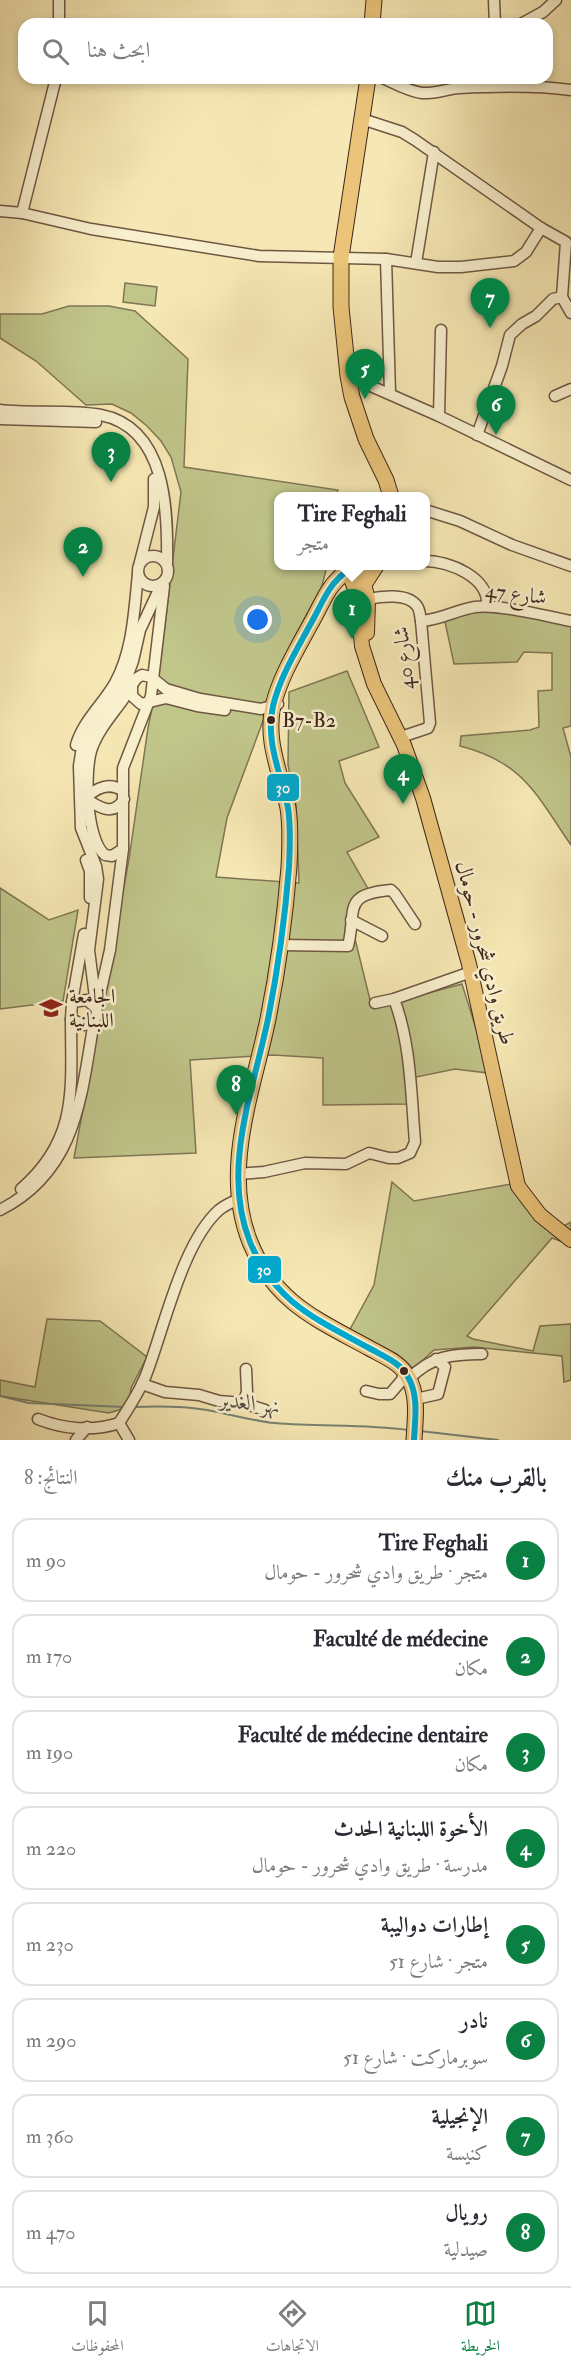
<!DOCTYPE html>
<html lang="ar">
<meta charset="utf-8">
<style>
body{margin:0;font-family:"IM FELL Double Pica",Amiri,serif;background:#f7f7f7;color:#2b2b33;direction:rtl}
.you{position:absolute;left:258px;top:620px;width:21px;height:21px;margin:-15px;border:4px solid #fff;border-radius:50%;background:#1a73e8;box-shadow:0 0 0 9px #1a73e833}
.badge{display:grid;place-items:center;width:39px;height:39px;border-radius:50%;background:#0b8043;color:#fff;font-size:20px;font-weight:700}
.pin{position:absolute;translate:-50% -50px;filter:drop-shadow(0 2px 3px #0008)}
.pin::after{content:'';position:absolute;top:32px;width:21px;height:18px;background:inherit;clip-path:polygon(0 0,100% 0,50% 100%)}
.popup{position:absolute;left:274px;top:492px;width:156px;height:78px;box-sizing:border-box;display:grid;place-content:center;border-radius:12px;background:#fff;filter:drop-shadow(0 2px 4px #0005);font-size:20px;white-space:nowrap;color:#7c7c81}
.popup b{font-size:22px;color:#2b2b33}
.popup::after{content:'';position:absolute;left:50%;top:100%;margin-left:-12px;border:12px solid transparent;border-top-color:#fff}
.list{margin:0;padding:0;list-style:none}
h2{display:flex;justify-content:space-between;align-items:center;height:78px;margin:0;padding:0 24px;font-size:26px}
h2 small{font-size:20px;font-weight:400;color:#7c7c81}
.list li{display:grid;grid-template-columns:39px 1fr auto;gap:18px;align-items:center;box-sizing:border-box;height:84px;margin:0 12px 12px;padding:0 12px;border:2px solid #e1e1e2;border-radius:18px}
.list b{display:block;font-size:22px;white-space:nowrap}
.list p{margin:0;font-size:20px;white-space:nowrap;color:#7c7c81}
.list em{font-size:20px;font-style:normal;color:#7c7c81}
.icon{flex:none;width:33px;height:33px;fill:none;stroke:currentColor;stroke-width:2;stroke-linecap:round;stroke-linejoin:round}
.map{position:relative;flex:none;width:571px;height:1440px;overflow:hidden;direction:ltr}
.search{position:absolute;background:#fff;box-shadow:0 3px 9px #0003;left:18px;right:18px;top:18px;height:66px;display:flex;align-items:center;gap:15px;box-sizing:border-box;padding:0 21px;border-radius:18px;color:#7c7c81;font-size:22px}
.sheet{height:846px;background:#fff}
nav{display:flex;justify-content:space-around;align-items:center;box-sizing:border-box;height:84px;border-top:2px solid #e1e1e2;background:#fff;font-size:16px;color:#7c7c81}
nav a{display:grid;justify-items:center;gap:3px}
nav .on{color:#0b8043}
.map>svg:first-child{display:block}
</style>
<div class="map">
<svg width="571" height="1440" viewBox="0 0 571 1440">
<rect width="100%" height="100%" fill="#f6e8b4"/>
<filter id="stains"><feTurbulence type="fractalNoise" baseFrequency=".00333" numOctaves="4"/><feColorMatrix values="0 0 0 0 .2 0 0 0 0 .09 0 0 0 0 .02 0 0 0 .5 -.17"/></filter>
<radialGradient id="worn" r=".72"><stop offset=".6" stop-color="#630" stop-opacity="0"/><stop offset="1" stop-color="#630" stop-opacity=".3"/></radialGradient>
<!-- green -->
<g fill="#c0c58a" stroke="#807654" stroke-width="1.5">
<path d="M125 283 157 287 155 306 123 302Z"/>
<path d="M69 306H109L135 311 188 359 184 467 338 490 336 496H278V566H327L322 586 293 640 227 818 216 877 299 883 296 805 288 765 289 692 347 671 379 747 339 761 345 783 379 837 347 852 370 892 357 896 355 939 372 1008 462 984 479 1038 488 1073 455 1069 411 1078 409 1104 323 1105V1058L273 1055 190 1060 196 1153 74 1158 129 859 148 728 159 674 181 492 171 457 161 441 147 426 131 413 112 404 86 405 36 361 0 338V314H42Z"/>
<path d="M486 603 571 624V726L563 728 571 757V845C537 796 524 762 460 746L461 736 530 730 539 727 538 691 552 690V653L524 652 517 662 454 664 444 617Z"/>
<path d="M0 888 49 920 78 910 63 1001 0 1009Z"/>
<path d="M392 1182 414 1201 523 1182 533 1200 560 1228 571 1222V1245L552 1238 467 1336 473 1339 533 1351 540 1326 571 1324V1380L564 1382 562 1356 474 1347 434 1350 409 1373 397 1354 348 1333 374 1285Z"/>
<path d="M47 1319 100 1321 147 1357 131 1388 129 1407 109 1413 0 1396V1380L35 1387Z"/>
</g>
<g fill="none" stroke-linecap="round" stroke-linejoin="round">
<!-- stream -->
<g stroke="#788375" stroke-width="2">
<path d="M0 1396 29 1403 125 1407"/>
<path d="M134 1407C159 1406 183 1406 207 1410 230 1414 252 1421 275 1423 319 1427 364 1424 408 1430"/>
<path d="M420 1431 498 1440"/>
</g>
<!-- minor casing -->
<g stroke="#6e5743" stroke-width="13">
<g id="minor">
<path d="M59 0V24"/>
<path d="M494 0 495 24"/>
<path d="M521 24 543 12 556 0"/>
<path d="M383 78C396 84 408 91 422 93 435 94 446 89 459 88 496 86 535 85 571 90"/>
<path d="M362 119 402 132 415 140 541 228 566 242 562 297 571 313"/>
<path d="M0 211 22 213 91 229 259 256 386 259 438 267H461L514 261 526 252 541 228"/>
<path d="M22 213 56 78"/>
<path d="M386 259 390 393"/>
<path d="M416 263 434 152"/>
<path d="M348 376 439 416 571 480"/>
<path d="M555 396 571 389"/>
<path d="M0 410C33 414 68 409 101 415 167 428 168 512 167 564"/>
<path d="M439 416 441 330"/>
<path d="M0 419 96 422"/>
<path d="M477 435 502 366 510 335 522 324 536 316 553 299 562 297"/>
<path d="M425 510 460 521 512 545 571 566"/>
<circle cx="153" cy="571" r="15"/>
<path d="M425 561C450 561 490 578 487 606"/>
<path d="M140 562 154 507V479"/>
<path d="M368 599C382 596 408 593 417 606 420 610 420 616 421 621L430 723 428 728 401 737"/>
<path d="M421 621C440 620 456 610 475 607 498 604 546 616 571 621"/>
<path d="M132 686V696L141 704 166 698 197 706 225 710"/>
<path d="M76 745C83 721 103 704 115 683 133 650 134 611 138 574"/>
<path d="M86 798C97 787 110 782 123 791"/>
<path d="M86 799C98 806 113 818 124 799"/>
<path d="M123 849 112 856 105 855C86 840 84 770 92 748 98 731 111 716 122 701 127 694 131 685 137 678L142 675 151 677 166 689 200 699 261 709 278 704"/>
<path d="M86 860 90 871V898"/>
<path d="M351 920 382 936"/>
<path d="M281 945 348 946C357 911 341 894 391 890L395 894 415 924"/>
<path d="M72 1002 84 934"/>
<path d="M98 1003 110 950 123 849V768L151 696 164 586"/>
<path d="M375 1003 394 999"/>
<path d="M96 1008 87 1000 72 1002 71 1019 84 1025 89 1024 94 1021 97 1013 89 950 98 879 96 866 81 828 79 766 82 747 126 680 133 661 140 630 162 583"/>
<path d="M238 1174 264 1172 305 1163 346 1164 369 1153 389 1158H398L410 1153 415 1142C411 1094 411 1044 394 999L471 972"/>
<path d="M21 1189C79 1139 71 1088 71 1019"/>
<path d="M0 1210C77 1171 81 1097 94 1021"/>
<path d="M409 1379C431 1356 453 1354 482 1354"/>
<path d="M142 1384 165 1392 199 1395 219 1401 243 1403 265 1410"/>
<path d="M366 1391 379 1394H390L402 1380 404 1371"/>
<path d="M416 1399 438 1394 445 1367 436 1359"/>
<path d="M243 1403 247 1392 246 1369"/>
<path d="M38 1419C63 1429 93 1432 119 1423 128 1409 140 1391 146 1375 164 1329 182 1243 219 1210 225 1205 232 1202 239 1199"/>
<path d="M119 1423 129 1440"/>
<path d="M76 1440 87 1427"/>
</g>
</g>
<!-- major casing -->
<g stroke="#40271d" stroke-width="16">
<g id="major">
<path d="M359 566 368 599 367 633"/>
<path d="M348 570 357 595 362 646 374 684 404 745 423 798 469 964 518 1186 540 1215 571 1240"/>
</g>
</g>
<!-- highway casing -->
<g stroke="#40271d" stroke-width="17">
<g id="highway">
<path d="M372 24 374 0"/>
<path d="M368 78 341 257V307L348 376 352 397 366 439 386 480 391 496"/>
<path d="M353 566C344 573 335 580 329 590 322 601 317 613 310 625 296 651 280 677 273 706 265 742 281 773 288 808 291 827 290 847 289 867 285 918 278 969 268 1019 253 1091 221 1170 250 1242 274 1302 316 1319 369 1348 383 1356 400 1362 408 1377 419 1396 415 1419 414 1440"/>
<path d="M365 583 376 566"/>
</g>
</g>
<!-- minor -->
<use href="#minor" stroke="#f9f0ce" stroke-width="10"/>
<!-- major -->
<use href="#major" stroke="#ebc47a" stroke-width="14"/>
<!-- highway -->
<use href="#highway" stroke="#ebc47a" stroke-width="15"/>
<!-- bus-1 casing -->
<g stroke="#f9f0ce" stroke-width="10">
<path id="bus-1" d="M353 566C344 573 335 580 329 590 322 601 317 613 310 625 296 651 280 677 273 706 265 742 281 773 288 808 291 827 290 847 289 867 285 918 278 969 268 1019 253 1091 221 1170 250 1242 274 1302 316 1319 369 1348 383 1356 400 1362 408 1377 419 1396 415 1419 414 1440"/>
</g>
<!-- bus-1 -->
<use href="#bus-1" stroke="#00a9ce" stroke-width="6"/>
</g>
<!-- icons -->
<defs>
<g id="university-bare" transform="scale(1.8)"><path d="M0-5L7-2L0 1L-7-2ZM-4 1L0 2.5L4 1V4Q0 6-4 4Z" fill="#8f2418" stroke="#f9f0ce" stroke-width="2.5" paint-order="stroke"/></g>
</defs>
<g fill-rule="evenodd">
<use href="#university-bare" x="51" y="1008"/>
</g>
<!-- markers -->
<g fill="#40271d" stroke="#f9f0ce" stroke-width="2">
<circle cx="271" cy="720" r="5"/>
<circle cx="404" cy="1371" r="5"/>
</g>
<g text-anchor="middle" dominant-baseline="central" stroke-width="5" stroke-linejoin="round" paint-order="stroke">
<!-- bus labels -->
<g font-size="20" fill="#40271d" stroke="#f9f0ce" text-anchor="start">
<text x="282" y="720">B7-B2</text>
</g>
<!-- street labels -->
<g font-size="21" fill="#40271d" stroke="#f9f0ce">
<text transform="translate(516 594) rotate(7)">شارع 47</text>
<text transform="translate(404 658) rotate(-96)">شارع 40</text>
<text transform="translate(485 953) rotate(76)">طريق وادي شحرور - حومال</text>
</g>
<!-- poi labels -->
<g font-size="21" fill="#40271d" stroke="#f9f0ce" text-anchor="start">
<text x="69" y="996">الجامعة<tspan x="69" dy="24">اللبنانية</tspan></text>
</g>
<!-- water labels -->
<g font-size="22" font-style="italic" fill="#574d42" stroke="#f9f0ce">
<text transform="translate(250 1403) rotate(7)">نهر الغدير</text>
</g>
</g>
<g stroke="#f9f0ce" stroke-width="2">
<rect x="266" y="773" width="34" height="29" rx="6" fill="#00a9ce"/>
<rect x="247" y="1255" width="35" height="29" rx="6" fill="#00a9ce"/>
</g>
<g font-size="16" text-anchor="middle" font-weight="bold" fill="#fff">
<text x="283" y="793">30</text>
<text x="264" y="1275">30</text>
</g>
<rect width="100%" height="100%" filter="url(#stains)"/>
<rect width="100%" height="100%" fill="url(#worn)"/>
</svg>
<div class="you"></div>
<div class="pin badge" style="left:352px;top:639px">1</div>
<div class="popup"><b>Tire Feghali</b>متجر</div>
<div class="pin badge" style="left:83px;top:577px">2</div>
<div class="pin badge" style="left:111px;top:482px">3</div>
<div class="pin badge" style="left:403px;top:804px">4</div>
<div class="pin badge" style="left:365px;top:399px">5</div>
<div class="pin badge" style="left:496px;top:435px">6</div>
<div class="pin badge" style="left:490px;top:328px">7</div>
<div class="pin badge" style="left:236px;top:1115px">8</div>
<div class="search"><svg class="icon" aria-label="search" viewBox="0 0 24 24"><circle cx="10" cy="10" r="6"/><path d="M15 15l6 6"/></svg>ابحث هنا</div>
</div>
<section class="sheet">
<h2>بالقرب منك<small>النتائج: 8</small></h2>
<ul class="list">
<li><span class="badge">1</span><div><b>Tire Feghali</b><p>متجر · طريق وادي شحرور - حومال</p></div><em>90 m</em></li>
<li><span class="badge">2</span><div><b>Faculté de médecine</b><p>مكان</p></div><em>170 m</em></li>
<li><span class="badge">3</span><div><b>Faculté de médecine dentaire</b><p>مكان</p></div><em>190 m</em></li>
<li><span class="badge">4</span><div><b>الأخوة اللبنانية الحدث</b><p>مدرسة · طريق وادي شحرور - حومال</p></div><em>220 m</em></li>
<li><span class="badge">5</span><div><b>إطارات دواليبة</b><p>متجر · شارع 51</p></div><em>230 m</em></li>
<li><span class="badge">6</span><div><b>نادر</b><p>سوبرماركت · شارع 51</p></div><em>290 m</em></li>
<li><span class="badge">7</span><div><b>الإنجيلية</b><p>كنيسة</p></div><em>360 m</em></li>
<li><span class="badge">8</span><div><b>رويال</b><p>صيدلية</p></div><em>470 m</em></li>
</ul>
</section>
<nav>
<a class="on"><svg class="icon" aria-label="map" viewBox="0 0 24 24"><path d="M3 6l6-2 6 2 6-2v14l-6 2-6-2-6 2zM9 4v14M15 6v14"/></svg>الخريطة</a>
<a><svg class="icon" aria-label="directions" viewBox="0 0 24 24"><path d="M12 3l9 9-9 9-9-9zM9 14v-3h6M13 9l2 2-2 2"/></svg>الاتجاهات</a>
<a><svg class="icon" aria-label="saved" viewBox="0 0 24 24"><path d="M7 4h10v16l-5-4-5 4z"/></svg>المحفوظات</a>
</nav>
